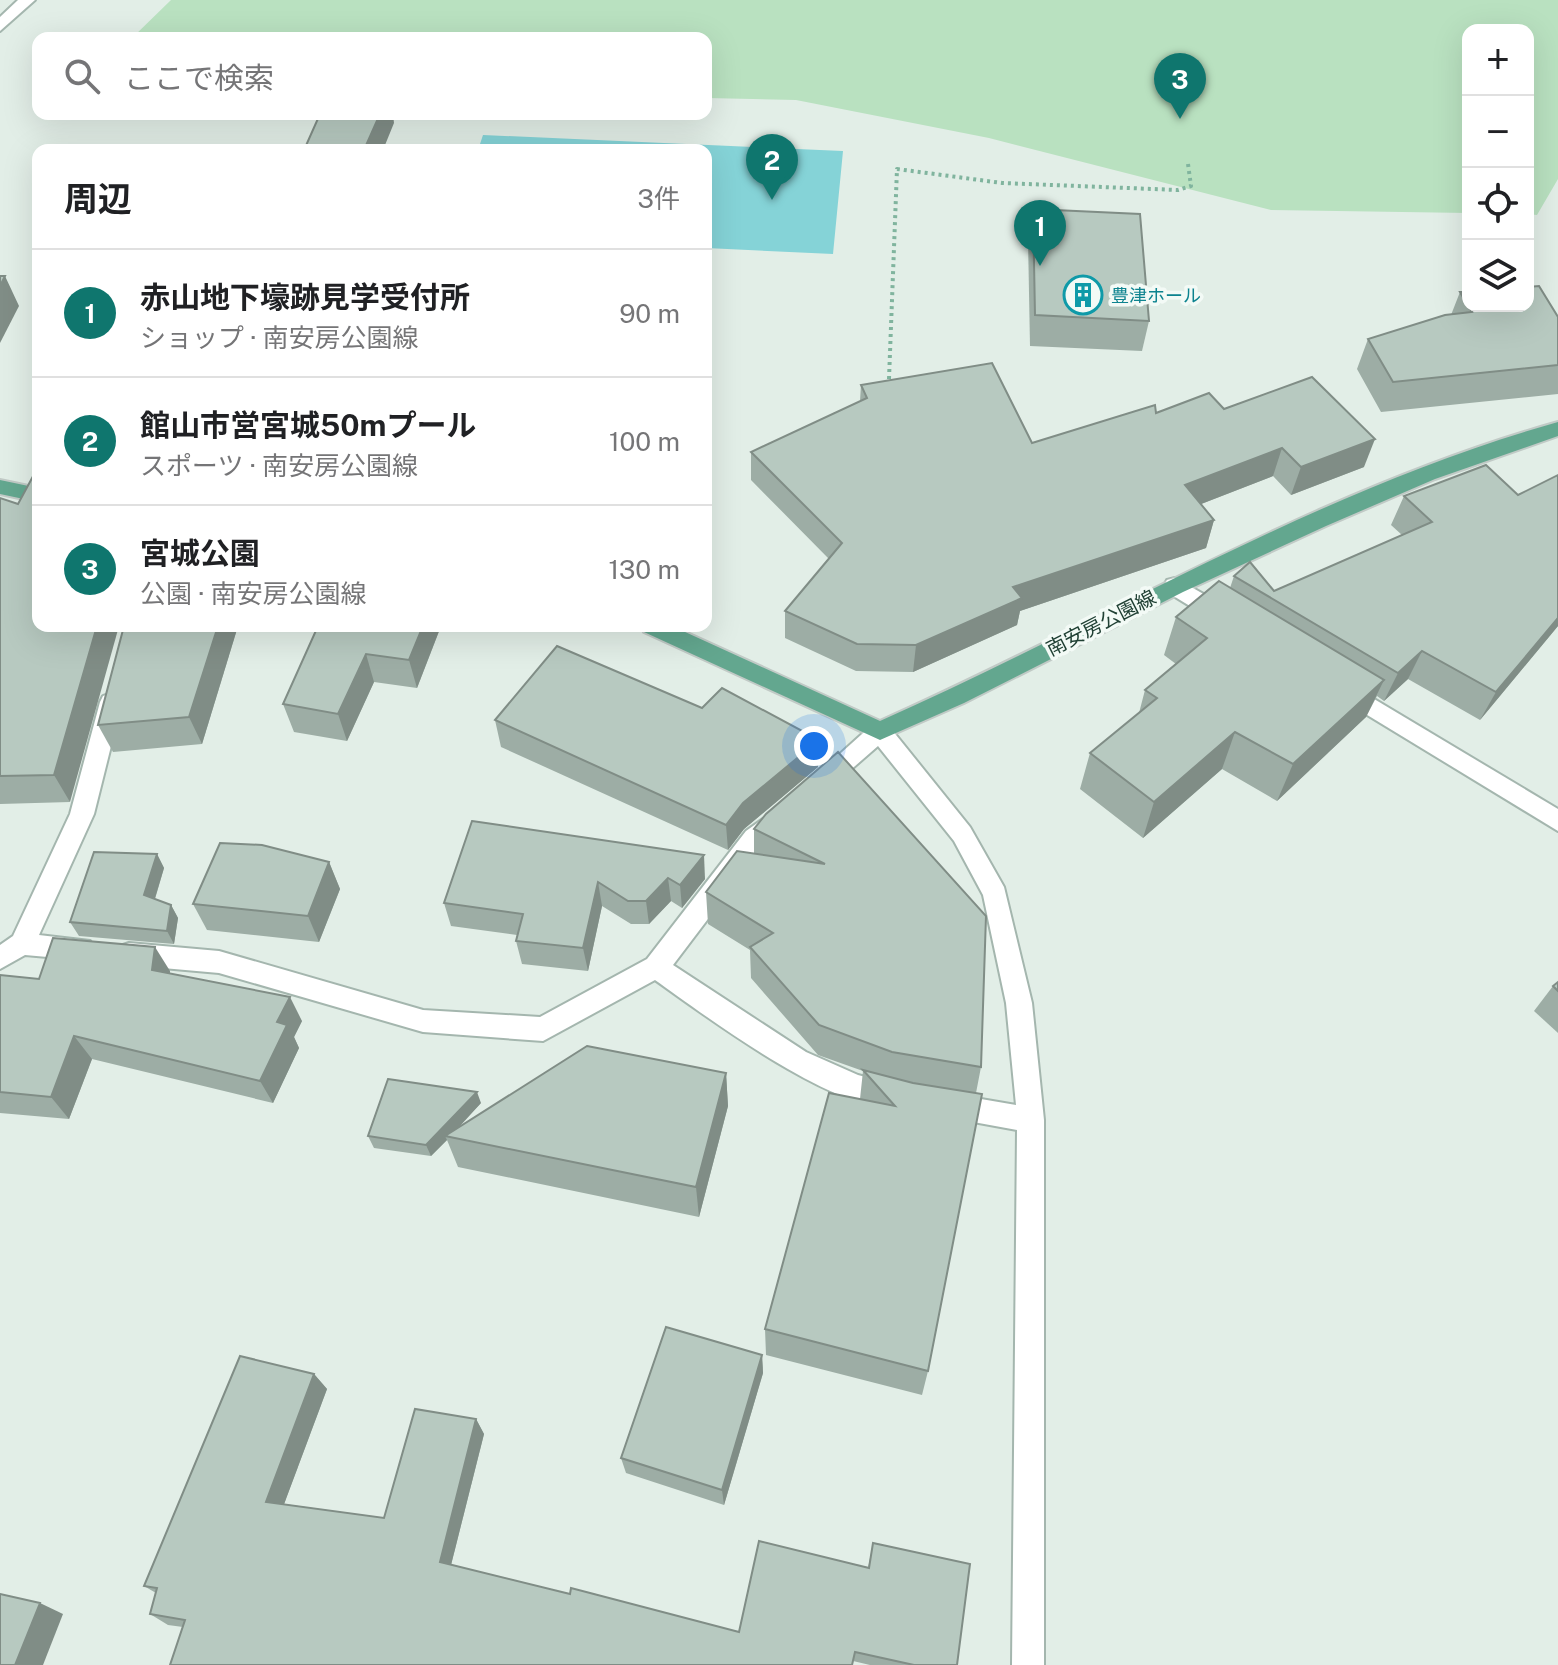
<!DOCTYPE html>
<html lang="ja">
<meta charset="utf-8">
<style>
body{margin:0;font-family:"Public Sans","Noto Sans JP",sans-serif;background:#f6f6f6;color:#202124}
.controls{position:absolute;right:24px;top:24px;display:grid;overflow:hidden;border-radius:16px;box-shadow:0 8px 32px #0002}
.controls button{width:72px;height:72px;display:grid;place-items:center;padding:0;border:0;border-bottom:2px solid #e0e0e0;background:#fff;color:#202124;font:40px sans-serif}
.you{position:absolute;left:814px;top:746px;width:28px;height:28px;margin:-20px;border:6px solid #fff;border-radius:50%;background:#1a73e8;box-shadow:0 0 0 12px #1a73e833}
.badge{display:grid;place-items:center;width:52px;height:52px;border-radius:50%;background:#0f766e;color:#fff;font-size:26px;font-weight:700}
.pin{position:absolute;translate:-50% -66px;filter:drop-shadow(0 2px 4px #0008)}
.pin::after{content:'';position:absolute;top:42px;width:28px;height:24px;background:inherit;clip-path:polygon(0 0,100% 0,50% 100%)}
.list{margin:0;padding:0;list-style:none}
h2{display:flex;justify-content:space-between;align-items:center;height:104px;margin:0;padding:0 32px;font-size:34px}
h2 small{font-size:26px;font-weight:400;color:#757577}
.list li{display:grid;grid-template-columns:52px 1fr auto;gap:24px;align-items:center;box-sizing:border-box;height:128px;padding:0 32px;border-top:2px solid #e0e0e0}
.list b{display:block;font-size:30px;white-space:nowrap}
.list p{margin:0;font-size:26px;white-space:nowrap;color:#757577}
.list em{font-size:26px;font-style:normal;color:#757577}
.icon{flex:none;width:44px;height:44px;fill:none;stroke:currentColor;stroke-width:2;stroke-linecap:round;stroke-linejoin:round}
.map{position:relative;flex:none;width:1558px;height:1665px;overflow:hidden}
.search{position:absolute;background:#fff;box-shadow:0 8px 32px #0002;left:32px;top:32px;width:680px;height:88px;display:flex;align-items:center;gap:20px;box-sizing:border-box;padding:0 28px;border-radius:16px;color:#757577;font-size:30px}
.panel{position:absolute;background:#fff;box-shadow:0 8px 32px #0002;left:32px;top:144px;width:680px;height:488px;border-radius:16px}
.map>svg:first-child{display:block}
</style>
<div class="map">
<svg width="1558" height="1665" viewBox="0 0 1558 1665">
<rect width="100%" height="100%" fill="#e2eee7"/>
<!-- green -->
<path fill="#b9e1c0" d="M171 0H1558V179L1537 215 1528 214V30H1468V213L1271 210 989 138 796 100 706 98V38H132Z"/>
<!-- water -->
<path fill="#85d3d7" d="M483 135 843 151 833 254 706 248V150H478Z"/>
<g fill="none" stroke-linecap="round" stroke-linejoin="round">
<!-- minor casing -->
<g stroke="#a4b6ae" stroke-width="4">
<g id="minor">
<path d="M18 0H35L0 31V17Z"/>
<path d="M1175 578 1232 610 1235 616 1232 622H1216L1167 592 1164 586 1167 580Z"/>
<path d="M1344 681 1558 809V831L1336 696 1333 690 1336 684Z"/>
<path d="M111 693 119 696 122 702 94 814 39 935 90 941 94 949 90 957 81 960 25 955 0 969V945L13 936 70 814 100 702 103 696Z"/>
<path d="M880 722 888 725 970 827 1004 887 1032 1003 1044 1120V1665H1012L1017 1130 946 1117 937 1114 933 1105 937 1096 946 1093 1016 1105 1006 1003 983 895 954 841 878 746 831 787H815L811 780 872 725Z"/>
<path d="M777 809 785 812 789 819 764 845 673 965 806 1052 858 1075 899 1086 903 1095 899 1104C847 1123 699 1011 655 980L543 1041 423 1032 219 973 129 965 120 962 116 954 120 946 129 943 219 951 423 1010 540 1017 647 959 746 831Z"/>
</g>
</g>
<!-- major casing -->
<g stroke="#c1cac6" stroke-width="4">
<g id="major">
<path d="M1558 422V436L1435 479 1326 526 1183 592 964 703 880 740 644 632 641 626H672L880 721C1105 621 1319 489 1558 422Z"/>
<path d="M0 480 38 488V502L0 494Z"/>
</g>
</g>
<!-- path -->
<path stroke="#80b49e" stroke-width="4" stroke-dasharray="3 4" stroke-linecap="butt" d="M889 379 897 169 1002 183 1178 190 1191 186 1188 164"/>
<!-- minor -->
<use href="#minor" fill="#fff" fill-rule="evenodd"/>
<!-- major -->
<use href="#major" fill="#63a78f" fill-rule="evenodd"/>
</g>
<!-- wall -->
<g fill="#9dada5">
<path d="M1033 209 1149 321 1142 351 1030 346 1028 239Z"/>
<path d="M1460 292 1558 317V394L1381 412 1357 369 1368 339 1451 315Z"/>
<path d="M861 385 1032 443 1156 413 1224 409 1364 467 1291 495 1273 476 1201 504 1214 520 1206 548 1020 611 1017 625 913 672 856 671 785 638V611L829 559 751 480V452L860 401Z"/>
<path d="M1558 475V626L1480 720 1408 679 1384 701 1377 696 1366 717 1277 801 1222 769 1143 838 1080 789 1090 753 1139 713 1145 690 1176 664 1164 655 1176 617 1230 588 1234 576 1274 591 1402 535 1391 525 1404 496 1518 495Z"/>
<path d="M0 498 70 802 0 804Z"/>
<path d="M238 626 202 744 113 752 98 725Z"/>
<path d="M318 626H441L417 688 374 682 347 741 294 732 283 704Z"/>
<path d="M495 720 818 767 744 829 728 850 501 747Z"/>
<path d="M838 752 981 1067 976 1093 928 1371 922 1395 766 1355 765 1329 860 1099 863 1071 818 1055 751 978 750 950 708 924 706 892 754 853V829Z"/>
<path d="M472 821 705 879 682 908 671 901 649 924H631L602 906 588 971 522 964 516 941 517 935 451 926 444 903Z"/>
<path d="M157 854 164 868 155 899 171 905 178 918 174 944 79 936 70 922Z"/>
<path d="M329 862 340 889 319 942 207 930 193 904Z"/>
<path d="M170 971V974L302 1021 294 1037 299 1048 273 1103 92 1059 69 1119 0 1113V975L39 979Z"/>
<path d="M1558 982V1033L1534 1011 1553 986Z"/>
<path d="M726 1073 728 1106 699 1217 458 1167 447 1140 431 1156 374 1148 368 1136 481 1103 458 1127Z"/>
<path d="M762 1355 763 1373 724 1505 626 1473 621 1458Z"/>
<path d="M314 1374 327 1389 284 1504 384 1518 476 1419 484 1434 451 1565 570 1594 739 1632 868 1568 873 1543 957 1665H870L853 1661 183 1627 168 1625 150 1614 156 1593 144 1586Z"/>
</g>
<!-- shaded-wall -->
<g fill="#808d86">
<path d="M380 114H393L394 123 383 150H364Z"/>
<path d="M5 276 19 306 0 343V286Z"/>
<path d="M1375 439 1364 467 1291 495 1301 467Z"/>
<path d="M1282 448 1273 476 1178 513 1185 485Z"/>
<path d="M1214 520 1206 548 1020 611 1017 625 913 672 916 645 1013 587Z"/>
<path d="M1558 618V626L1480 720 1496 692Z"/>
<path d="M97 626H119L70 802 54 775Z"/>
<path d="M218 626H238L202 744 189 717Z"/>
<path d="M423 626H441L417 688 409 660Z"/>
<path d="M1422 651 1408 679 1384 701 1398 673Z"/>
<path d="M366 654 374 682 347 741 338 714Z"/>
<path d="M1384 680 1366 717 1277 801 1293 764Z"/>
<path d="M1235 732 1222 769 1143 838 1154 802Z"/>
<path d="M819 740 818 767 744 829 728 850 726 825 743 803Z"/>
<path d="M157 854 164 868 152 908 144 895Z"/>
<path d="M704 855 705 879 682 908 680 885Z"/>
<path d="M329 862 340 889 319 942 308 916Z"/>
<path d="M668 878 671 901 649 924 646 901Z"/>
<path d="M598 882 602 906 588 971 583 948Z"/>
<path d="M171 905 178 918 174 944 167 931Z"/>
<path d="M155 947 170 971 167 994 152 970Z"/>
<path d="M290 997 302 1021 294 1037 299 1048 273 1103 260 1081 277 1022Z"/>
<path d="M74 1036 92 1059 69 1119 51 1097Z"/>
<path d="M726 1073 728 1106 699 1217 696 1187Z"/>
<path d="M477 1092 481 1103 450 1137 445 1136 447 1140 431 1156 426 1145Z"/>
<path d="M762 1355 763 1373 724 1505 722 1490Z"/>
<path d="M314 1374 327 1389 280 1515 266 1502Z"/>
<path d="M476 1419 484 1434 449 1573 440 1562Z"/>
<path d="M40 1603 63 1614 43 1665H15Z"/>
</g>
<!-- building -->
<g fill="#b7c9c0" stroke="#808d86" stroke-width="2">
<path d="M320 114H380L364 150H304Z"/>
<path d="M1033 209 1140 214 1149 321 1035 315Z"/>
<path d="M0 276H5L0 286Z"/>
<path d="M1539 286 1558 317V365L1393 382 1368 339 1445 315 1472 312 1468 306H1528V287Z"/>
<path d="M1460 292H1468V306Z"/>
<path d="M992 363 1032 443 1155 405 1156 413 1209 393 1224 409 1312 377 1375 439 1301 467 1282 448 1185 485 1214 520 1013 587 1022 598 916 645 857 644 785 611 842 543 751 452 867 398 861 385Z"/>
<path d="M1486 465 1518 495 1558 475V618L1496 692 1422 651 1398 673 1234 576 1250 562 1274 591 1432 522 1404 496Z"/>
<path d="M38 467V626H97L54 775 0 776V498L18 504Z"/>
<path d="M1219 581 1384 680 1293 764 1235 732 1154 802 1090 753 1157 698 1145 690 1207 638 1176 617Z"/>
<path d="M124 626H218L189 717 98 725Z"/>
<path d="M318 626H423L409 660 366 654 338 714 283 704Z"/>
<path d="M557 646 702 708 722 688 819 740 743 803 726 825 495 720Z"/>
<path d="M838 752 986 916 981 1067 892 1052 819 1025 750 947 773 933 706 892 737 851 825 864 754 829 766 814Z"/>
<path d="M472 821 704 855 680 885 668 878 646 901H628L598 882 583 948 516 941 523 914 444 903Z"/>
<path d="M220 843 262 845 329 862 308 916 193 904Z"/>
<path d="M94 852 157 854 144 895 171 905 167 931 70 922Z"/>
<path d="M53 938 155 947 152 970 290 997 277 1022 287 1025 260 1081 74 1036 51 1097 0 1092V975L39 979Z"/>
<path d="M1558 982V991L1553 986Z"/>
<path d="M587 1046 726 1073 696 1187 445 1136Z"/>
<path d="M863 1070 913 1083 982 1094 928 1371 765 1329 829 1093 895 1106Z"/>
<path d="M388 1079 477 1092 426 1145 368 1136Z"/>
<path d="M666 1327 762 1355 722 1490 621 1458Z"/>
<path d="M240 1356 314 1374 266 1502 384 1518 415 1409 476 1419 440 1562 570 1594 571 1588 739 1632 759 1541 869 1568 873 1543 970 1564 957 1665H914L855 1652 852 1665H170L185 1620 150 1614 157 1588 144 1586Z"/>
<path d="M0 1594 40 1603 15 1665H0Z"/>
</g>
<!-- icons -->
<defs>
<g id="building-ring" transform="scale(2)"><circle r="9.5" fill="#f3faf6" stroke="#0f9aa8" stroke-width="1.5"/><path d="M-4-6H4V6H1V3H-1V6H-4ZM-2.5-4.3h1.7v1.8h-1.7ZM.8-4.3h1.7v1.8H.8ZM-2.5-1h1.7V.8h-1.7ZM.8-1h1.7V.8H.8Z" fill="#0f9aa8"/></g>
</defs>
<g fill-rule="evenodd">
<use href="#building-ring" x="1083" y="295"/>
</g>
<g text-anchor="middle" dominant-baseline="central" stroke-width="7" stroke-linejoin="round" paint-order="stroke">
<!-- far-culture labels -->
<g font-size="18" fill="#0d838f" stroke="#f3faf6" text-anchor="start">
<text x="1111" y="295">豊津ホール</text>
</g>
<!-- street labels -->
<g font-size="20" fill="#204034" stroke="#f3faf6">
<text transform="translate(1101 623) rotate(-27)">南安房公園線</text>
</g>
</g>
</svg>
<div class="controls">
<button>+</button>
<button>−</button>
<button><svg class="icon" aria-label="locate" viewBox="0 0 24 24"><circle cx="12" cy="12" r="6"/><path d="M12 2v4M12 18v4M2 12h4M18 12h4"/></svg></button>
<button><svg class="icon" aria-label="layers" viewBox="0 0 24 24"><path d="M12 4l9 5-9 5-9-5zM3 14l9 5 9-5"/></svg></button>
</div>
<div class="you"></div>
<div class="pin badge" style="left:1040px;top:266px">1</div>
<div class="pin badge" style="left:772px;top:200px">2</div>
<div class="pin badge" style="left:1180px;top:119px">3</div>
<div class="search"><svg class="icon" aria-label="search" viewBox="0 0 24 24"><circle cx="10" cy="10" r="6"/><path d="M15 15l6 6"/></svg>ここで検索</div>
<section class="panel">
<h2>周辺<small>3件</small></h2>
<ul class="list">
<li><span class="badge">1</span><div><b>赤山地下壕跡見学受付所</b><p>ショップ · 南安房公園線</p></div><em>90 m</em></li>
<li><span class="badge">2</span><div><b>館山市営宮城50mプール</b><p>スポーツ · 南安房公園線</p></div><em>100 m</em></li>
<li><span class="badge">3</span><div><b>宮城公園</b><p>公園 · 南安房公園線</p></div><em>130 m</em></li>
</ul>
</section>
</div>
